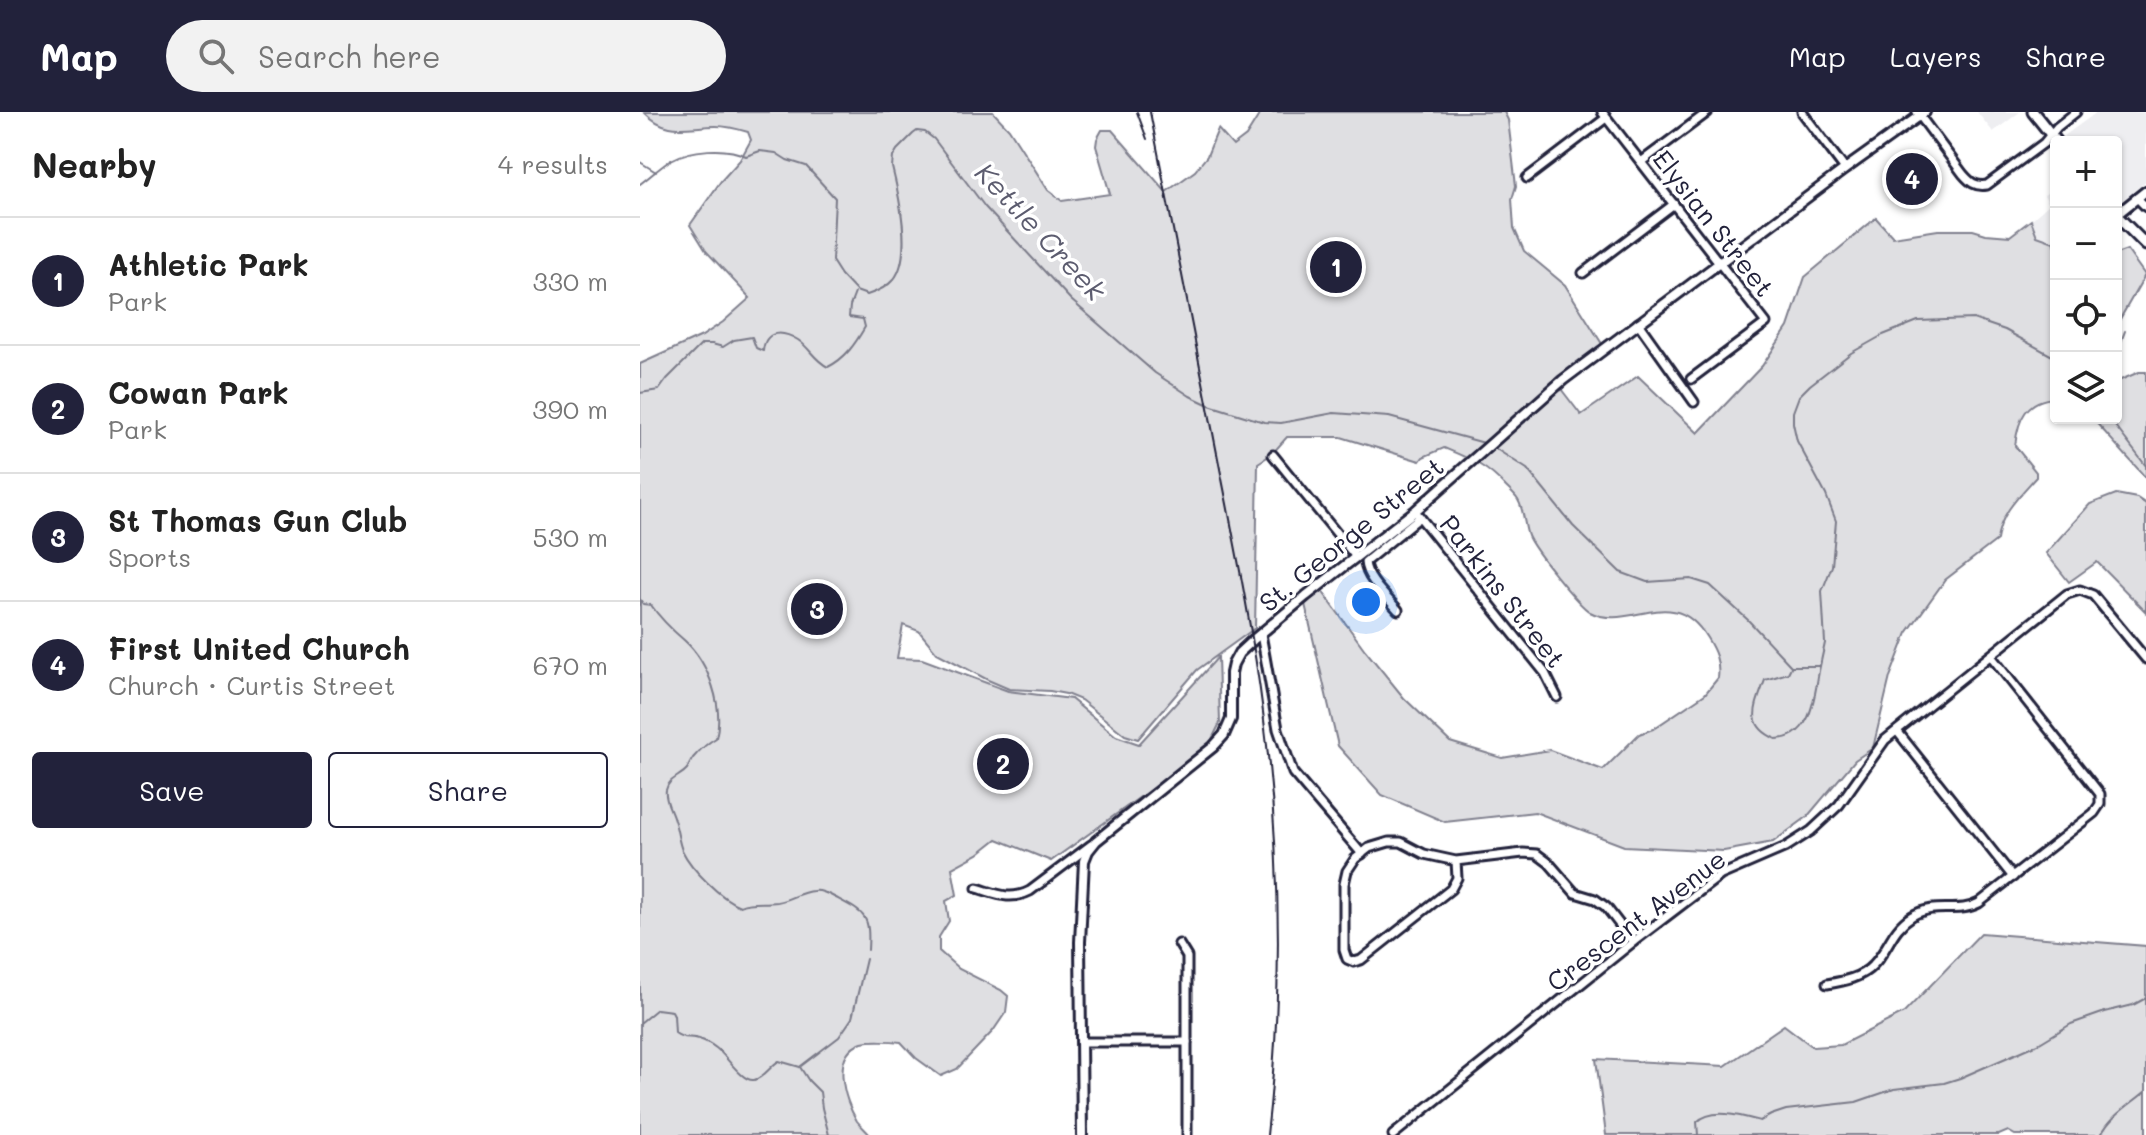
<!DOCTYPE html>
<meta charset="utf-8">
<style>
body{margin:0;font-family:Mali,sans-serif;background:#f2f2f2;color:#222}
.controls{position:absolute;right:24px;top:24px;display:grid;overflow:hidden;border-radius:8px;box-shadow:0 2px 6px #0004}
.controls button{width:72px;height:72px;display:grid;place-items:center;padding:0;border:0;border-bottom:2px solid #e0e0e0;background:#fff;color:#222;font:40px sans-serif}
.you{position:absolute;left:726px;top:490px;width:28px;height:28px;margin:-20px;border:6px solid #fff;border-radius:50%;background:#1a73e8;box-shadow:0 0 0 12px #1a73e833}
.badge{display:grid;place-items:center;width:52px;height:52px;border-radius:50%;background:#22223b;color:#fff;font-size:26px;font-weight:700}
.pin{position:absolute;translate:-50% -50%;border:4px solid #fff;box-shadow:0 2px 8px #0006}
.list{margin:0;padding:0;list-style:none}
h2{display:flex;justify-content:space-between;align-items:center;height:104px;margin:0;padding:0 32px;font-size:34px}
h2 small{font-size:26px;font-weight:400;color:#767676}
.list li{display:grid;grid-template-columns:52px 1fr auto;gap:24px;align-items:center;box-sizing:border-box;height:128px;padding:0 32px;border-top:2px solid #e0e0e0}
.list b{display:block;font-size:30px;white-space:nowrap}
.list p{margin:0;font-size:26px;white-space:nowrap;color:#767676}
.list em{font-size:26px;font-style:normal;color:#767676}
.actions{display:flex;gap:16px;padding:24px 32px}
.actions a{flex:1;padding:18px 0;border:2px solid #22223b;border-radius:8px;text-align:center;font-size:28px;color:#22223b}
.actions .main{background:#22223b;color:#fff}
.icon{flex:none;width:44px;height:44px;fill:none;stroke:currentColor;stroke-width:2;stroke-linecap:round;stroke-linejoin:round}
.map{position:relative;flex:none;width:1506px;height:1023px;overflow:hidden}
header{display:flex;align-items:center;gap:48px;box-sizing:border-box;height:112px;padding:0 40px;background:#22223b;color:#fff}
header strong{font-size:38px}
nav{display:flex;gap:44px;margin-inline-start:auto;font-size:28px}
.search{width:560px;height:72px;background:#f2f2f2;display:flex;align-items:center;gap:20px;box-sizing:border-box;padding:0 28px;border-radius:44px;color:#767676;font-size:30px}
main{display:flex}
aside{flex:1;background:#fff}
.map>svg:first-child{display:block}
</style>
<header>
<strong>Map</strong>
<div class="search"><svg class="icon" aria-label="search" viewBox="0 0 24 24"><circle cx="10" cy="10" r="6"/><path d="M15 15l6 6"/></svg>Search here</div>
<nav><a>Map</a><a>Layers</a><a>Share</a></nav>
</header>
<main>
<aside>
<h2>Nearby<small>4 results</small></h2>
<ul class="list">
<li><span class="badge">1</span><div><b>Athletic Park</b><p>Park</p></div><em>330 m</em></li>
<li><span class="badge">2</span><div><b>Cowan Park</b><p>Park</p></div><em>390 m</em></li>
<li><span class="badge">3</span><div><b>St Thomas Gun Club</b><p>Sports</p></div><em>530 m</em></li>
<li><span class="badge">4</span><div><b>First United Church</b><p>Church · Curtis Street</p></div><em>670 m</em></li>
</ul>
<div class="actions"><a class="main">Save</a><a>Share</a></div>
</aside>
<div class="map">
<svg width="1506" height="1023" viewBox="0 0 1506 1023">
<rect width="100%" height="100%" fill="#fff"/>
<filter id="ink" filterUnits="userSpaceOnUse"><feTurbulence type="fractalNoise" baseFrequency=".0125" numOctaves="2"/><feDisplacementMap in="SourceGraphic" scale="16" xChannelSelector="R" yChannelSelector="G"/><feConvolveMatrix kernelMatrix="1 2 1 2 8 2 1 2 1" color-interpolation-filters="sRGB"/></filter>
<g filter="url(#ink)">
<!-- built -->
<g fill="#eeeef1">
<path d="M1337 0H1380L1353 20Z"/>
<path d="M1457 0H1506V69L1476 93V30H1429L1424 24Z"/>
<path d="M1416 75V134L1414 130 1397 124 1391 108 1409 92 1404 83Z"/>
</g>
<!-- green -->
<g fill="#dfdfe2" stroke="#80808e" stroke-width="2">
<path d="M4 0H353L369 17 408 78 422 89 470 82 456 34 457 27 462 18H472L526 80 555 59 567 44 578 17 593 34 606 24 621 0H864L868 8 876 74 872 87 874 116 884 139 925 173 964 235 918 273 941 303 998 264 1058 321 1122 254 1148 215 1165 165 1236 106 1253 125 1298 118H1333L1346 122 1370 124 1391 108 1397 124 1414 130 1416 134V286C1386 287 1378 307 1375 334L1396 360V365C1379 384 1360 402 1357 428L1305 468 1267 521 1250 565 1233 636 1215 648 1167 705 1133 730 1084 739 984 734 895 700 805 710 742 683 698 634 665 492 682 479 725 538 764 586 810 630 862 646 910 638 963 658 999 622 1013 617 1065 582 1078 566C1080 550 1075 539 1067 526 1033 469 989 521 950 500 938 493 894 438 888 424 884 413 884 398 878 388 875 383 870 379 866 375 846 353 830 347 804 336L783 345 780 349 701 325H647L632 342 618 351 615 516 557 558 498 627 485 623 441 588 426 582 410 579 369 577 348 568 297 541 279 519 263 513 257 546 282 547 368 579 431 587 476 624 499 632 578 545 580 611 567 637 411 749 357 727 338 742 312 756 317 783 306 789 309 809 299 825V839L319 857 361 878 368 884 366 900 353 919 317 957 301 964 276 946 261 930C252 929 231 928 222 930 190 941 204 988 217 1009 221 1014 226 1018 230 1023H0V252L62 224 83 210 110 186 66 139 50 113 81 69 100 48 111 28 108 20C98 17 87 14 76 14 46 14 28 24 4 0Z"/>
<path d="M1487 138 1505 163 1476 214V142Z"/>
<path d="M1499 260H1506V366L1452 306H1476V270Z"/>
<path d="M1476 382 1497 386 1506 392V500L1457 450 1429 470 1406 441 1450 392Z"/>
<path d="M1341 821 1506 834V1023H1375L1368 1019 1359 1023H966L956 947 1085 954 1144 913 1173 935 1201 933 1264 901Z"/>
</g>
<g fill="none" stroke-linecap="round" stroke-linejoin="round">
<!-- stream -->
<g stroke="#7a7a88" stroke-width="2">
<path d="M0 50 16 60"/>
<path d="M0 72C11 64 20 55 31 48 50 37 86 34 106 44L120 39 136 41 147 48 166 54 195 86 192 149 201 163 216 179 227 183C236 180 248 174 254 167 273 143 259 83 252 55L253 45 257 38 273 22 277 19 285 20 294 27 345 95 431 188 515 261 550 284 569 293 624 310 641 311 694 301 749 305 848 332"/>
<path d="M1476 243 1485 219"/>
<path d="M0 281 19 278 27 267 62 232H72L83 235 94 228 112 225 116 236 123 239C125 218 142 218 158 228 170 236 174 248 188 255 206 246 215 232 225 215L223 207 209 205 210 194 215 181"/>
<path d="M1469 306 1506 354"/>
<path d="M853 335 887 357 933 414 980 460 1007 470 1051 467 1070 473 1108 508 1151 554H1180L1185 531 1182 479 1192 454 1196 409 1186 383 1157 329 1153 311V300L1159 284 1170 273 1211 241 1243 223 1278 209 1333 207 1365 218 1416 246"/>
<path d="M0 487 3 492 11 493C20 506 32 518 45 529 69 551 84 595 76 626 67 631 59 639 53 646 50 650 49 654 47 657 40 665 28 667 26 678 24 688 32 699 34 708 38 718 38 729 42 738 51 757 81 787 100 794 112 789 123 792 137 790 149 788 160 780 173 779 181 778 188 782 196 786 226 802 230 803 228 838"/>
<path d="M1151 555 1148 561 1125 568C1116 594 1104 613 1136 627 1174 626 1174 582 1180 554"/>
<path d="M0 911 17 897 32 899 34 903 35 921C44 928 50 924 59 927 65 929 71 932 76 936 86 943 102 970 114 968 124 966 131 953 139 949L160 955 169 969 180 980 182 996 189 1023"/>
<path d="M161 954 199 925 212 906 226 847"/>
<path d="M1058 1023 1057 1010C1072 995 1102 1004 1120 1009L1131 1003 1146 998 1216 990 1254 977 1304 971 1320 966 1398 932 1431 912 1465 900 1493 893 1506 886"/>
<path d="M1461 1023C1471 1003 1490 993 1506 979"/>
</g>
<!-- minor casing -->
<g stroke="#22223b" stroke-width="13">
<g id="minor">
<path d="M962 0 1126 211 1051 267"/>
<path d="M1162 0 1205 57"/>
<path d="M1277 0 1323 62C1330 70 1335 75 1347 73L1404 31 1417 15 1436 0"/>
<path d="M1001 50 1068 0"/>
<path d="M887 66 966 6"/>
<path d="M1497 86 1506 95"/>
<path d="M943 161 1034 92"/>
<path d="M998 211 1054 290"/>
<path d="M633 343 716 445"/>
<path d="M775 399 905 561 917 585"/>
<path d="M758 498C747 485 726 467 725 450L780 405"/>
<path d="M621 522 638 617 653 661 722 742"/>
<path d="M1257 619 1373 765"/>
<path d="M816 749 817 766 811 777 721 848 714 850 707 847 704 838V772L707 759 715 747 729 736 749 730H761L784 742 816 749 883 741 897 742 909 751 935 781 955 787 966 795 993 830"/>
<path d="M337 776C357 782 370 789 390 779L451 733"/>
<path d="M539 832 547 845V1023"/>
<path d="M1187 872C1204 869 1221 866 1233 853 1249 837 1251 817 1272 804 1297 789 1317 803 1339 791L1454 701 1460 692V682L1351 544"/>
<path d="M442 930H547"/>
<path d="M753 1023 993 830 1081 763 1146 735 1171 719 1199 693 1245 628 1427 482 1440 478 1453 483 1506 547"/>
</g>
</g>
<!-- tertiary casing -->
<g stroke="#22223b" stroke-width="14">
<g id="tertiary">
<path d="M1476 103 1506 79"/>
<path d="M442 1023 440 830 444 749 448 739 456 729 573 635 584 623 591 607V561L593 552 599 541 613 528 666 484 775 399 923 268 1205 57 1285 0"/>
</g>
</g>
<!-- secondary casing -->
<g stroke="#22223b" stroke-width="15">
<g id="secondary">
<path d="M1393 0 1417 30"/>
<path d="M1476 103 1506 133"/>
</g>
</g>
<!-- minor -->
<use href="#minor" stroke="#fff" stroke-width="7"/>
<!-- tertiary -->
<use href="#tertiary" stroke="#fff" stroke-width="8"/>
<!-- secondary -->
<use href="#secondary" stroke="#fff" stroke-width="9"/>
<!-- rail -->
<g stroke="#22223b" stroke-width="2">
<path d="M497 0 507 27"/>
<path d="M510 0C531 107 552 214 573 321 591 414 611 506 623 600 641 740 643 883 627 1023"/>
</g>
</g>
</g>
<g text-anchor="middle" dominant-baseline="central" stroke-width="7" stroke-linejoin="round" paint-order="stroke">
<!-- street labels -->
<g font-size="26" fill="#22223b" stroke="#fff">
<text transform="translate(1074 111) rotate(52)">Elysian Street</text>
<text transform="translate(711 422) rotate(-39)">St. George Street</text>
<text transform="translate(863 479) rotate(52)">Parkins Street</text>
<text transform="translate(996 808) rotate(-37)">Crescent Avenue</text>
</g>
<!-- water labels -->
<g font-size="28" font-style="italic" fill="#5c5c6f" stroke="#fff">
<text transform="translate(401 119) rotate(47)">Kettle Creek</text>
</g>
</g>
</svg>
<div class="controls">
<button>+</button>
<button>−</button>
<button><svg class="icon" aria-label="locate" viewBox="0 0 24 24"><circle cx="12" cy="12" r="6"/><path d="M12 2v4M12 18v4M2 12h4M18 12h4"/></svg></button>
<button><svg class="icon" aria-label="layers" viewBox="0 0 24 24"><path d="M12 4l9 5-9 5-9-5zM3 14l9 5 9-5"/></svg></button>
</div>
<div class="you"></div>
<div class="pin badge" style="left:696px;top:155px">1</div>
<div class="pin badge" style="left:363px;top:652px">2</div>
<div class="pin badge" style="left:177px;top:497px">3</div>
<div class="pin badge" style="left:1272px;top:67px">4</div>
</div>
</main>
